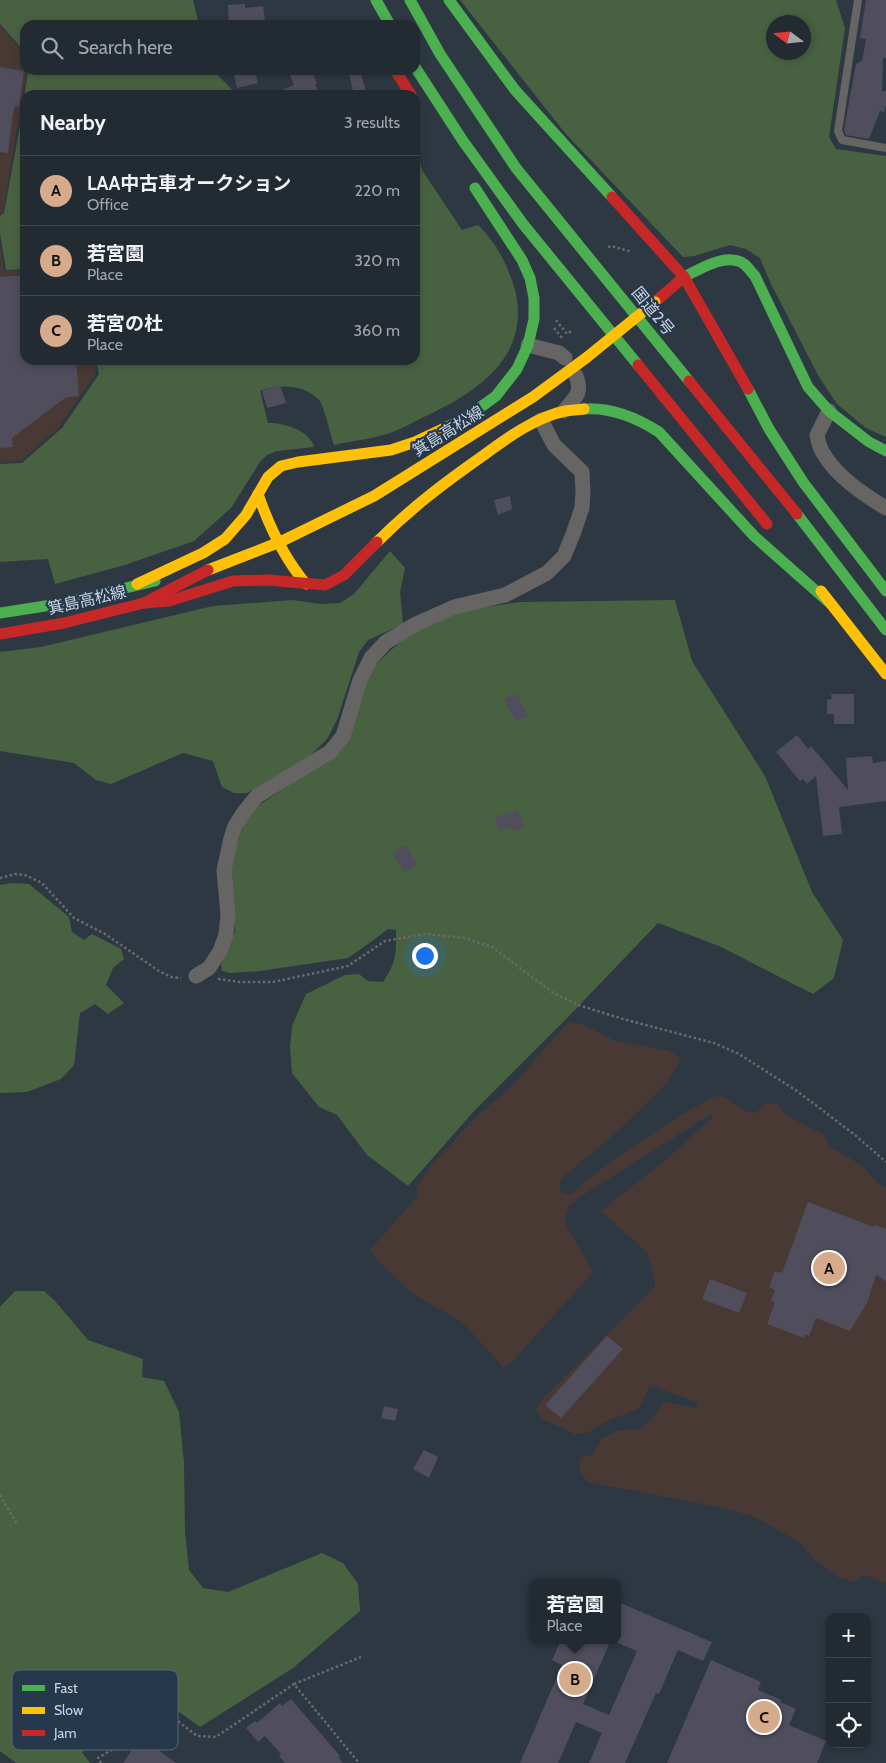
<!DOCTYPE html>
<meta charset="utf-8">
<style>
body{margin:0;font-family:Cabin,"Noto Sans JP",sans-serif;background:#2e363e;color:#f1f3f6}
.controls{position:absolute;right:15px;bottom:15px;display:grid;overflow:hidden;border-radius:10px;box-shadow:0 2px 8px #0003}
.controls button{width:45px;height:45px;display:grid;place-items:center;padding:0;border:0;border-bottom:1px solid #3f464d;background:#222a32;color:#f1f3f6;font:25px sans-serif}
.compass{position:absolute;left:766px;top:15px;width:45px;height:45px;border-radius:50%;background:#222a32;box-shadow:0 2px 8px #0003;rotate:285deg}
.you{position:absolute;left:424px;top:955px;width:18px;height:18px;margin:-12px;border:4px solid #fff;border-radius:50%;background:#1a73e8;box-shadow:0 0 0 8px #1a73e833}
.badge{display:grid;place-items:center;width:32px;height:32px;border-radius:50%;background:#d6ab8b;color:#111;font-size:16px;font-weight:700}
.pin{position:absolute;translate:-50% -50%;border:2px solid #fff;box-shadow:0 1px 5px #0006}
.popup{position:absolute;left:529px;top:1579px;width:92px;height:65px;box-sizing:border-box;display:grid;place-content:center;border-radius:10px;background:#222a32;filter:drop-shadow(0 1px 4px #0005);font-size:16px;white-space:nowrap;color:#a2a7ac}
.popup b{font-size:19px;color:#f1f3f6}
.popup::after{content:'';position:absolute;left:50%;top:100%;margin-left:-10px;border:10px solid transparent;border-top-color:#222a32}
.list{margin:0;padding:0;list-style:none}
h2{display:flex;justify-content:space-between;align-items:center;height:65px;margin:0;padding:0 20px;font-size:21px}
h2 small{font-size:16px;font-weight:400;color:#a2a7ac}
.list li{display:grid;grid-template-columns:32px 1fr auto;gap:15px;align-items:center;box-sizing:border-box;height:70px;padding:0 20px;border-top:1px solid #3f464d}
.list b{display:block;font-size:19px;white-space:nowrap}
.list p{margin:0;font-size:16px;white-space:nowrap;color:#a2a7ac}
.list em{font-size:16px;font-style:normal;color:#a2a7ac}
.icon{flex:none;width:28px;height:28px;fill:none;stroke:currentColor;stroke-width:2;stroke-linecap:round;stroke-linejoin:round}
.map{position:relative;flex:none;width:886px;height:1763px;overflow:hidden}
.search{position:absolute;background:#222a32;box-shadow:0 2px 8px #0003;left:20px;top:20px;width:400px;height:55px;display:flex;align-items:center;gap:12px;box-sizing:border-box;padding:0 18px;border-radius:15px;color:#a2a7ac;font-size:19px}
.panel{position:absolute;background:#222a32;box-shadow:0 2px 8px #0003;left:20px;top:90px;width:400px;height:275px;border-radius:15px}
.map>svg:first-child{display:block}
</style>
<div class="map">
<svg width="886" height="1763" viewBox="0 0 886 1763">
<rect width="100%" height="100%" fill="#2e3843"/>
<!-- industrial -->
<g fill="#483934">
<path d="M0 25 25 54V70H27L3 213 0 214Z"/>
<path d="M0 242 4 271 25 270V360H94L96 373 59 427 21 461 0 462Z"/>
<path d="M568 1022 581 1024 615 1041 667 1050 681 1058 667 1083 620 1129 561 1179 560 1189 563 1193 571 1194 607 1164 681 1115 715 1096 724 1097 745 1111 756 1113 765 1104H778L786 1115 823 1134 829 1146 861 1165 879 1184 886 1187V1583L864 1575 854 1582 839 1578 815 1560 799 1542 757 1518 724 1508 588 1482 580 1472V1458L587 1455 591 1457 601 1439 616 1431 640 1429 654 1417 663 1402 697 1408 698 1403 658 1388 650 1387 638 1409 607 1421 587 1433 575 1434 544 1420 536 1411 541 1401 655 1286 653 1272 647 1253 601 1211 667 1159 713 1117 711 1114 580 1197 569 1206 564 1221 593 1272 511 1363 503 1367 463 1323 412 1293 380 1263 370 1250 417 1197V1187L430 1167 476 1117 512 1086Z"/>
</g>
<!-- green -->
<g fill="#486241" fill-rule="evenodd">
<path d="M0 0H193L199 25H25V52L0 24Z"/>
<path d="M460 0H836L845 28 829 137 836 149 886 156V437L866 428 837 404 819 377 771 284 760 258 746 249 730 245 694 256 683 257 565 133ZM774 22H804V52H774Z"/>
<path d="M28 70H213L237 95H25V269L6 270 0 233V216L4 213 22 115Z"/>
<path d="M415 144 422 170 462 230 478 225C496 242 510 269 516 294 529 359 475 393 424 417 413 422 402 429 390 433 372 439 352 441 334 445 331 437 324 405 319 400 304 384 279 384 260 391L268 423C283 422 311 431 314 447L277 451 267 455 260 462 231 508 194 541 125 565 55 584 48 559 0 562V464L22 463 62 428 99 374 96 360H415Z"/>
<path d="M390 551 405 568 400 592 403 624 368 640 359 652 337 720 327 739 307 759 247 793H234L222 787 213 761 183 753 111 784 96 780 74 763 0 751V652L41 647 213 606 292 600 321 604 340 603 354 594Z"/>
<path d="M675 600 692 661 765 776 812 892 843 940 834 978 813 994 719 946 658 923 570 1015 475 1110 408 1186 367 1155 337 1115 319 1107 292 1073 290 1047 292 1026 306 994 345 975 359 974 368 981 383 982C397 961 396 954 396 930L388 929 375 939 348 958 260 971 231 973 222 971 221 965 235 932 230 872 233 854 247 817 262 803 335 755 367 679 375 665 391 650 415 630 466 610 520 602Z"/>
<path d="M12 883 29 884 69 917 72 932 84 940 92 934 121 949 124 959 113 968 106 985 124 1003 108 1014 95 1004 80 1013 74 1065 61 1079 27 1092 0 1093V885Z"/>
<path d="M15 1291H44L55 1301 88 1340 143 1359 142 1377 164 1381 179 1412 184 1463 185 1532 189 1570 203 1588 228 1592 322 1553 343 1563 358 1584 360 1611 293 1668 200 1727 164 1701 82 1752 90 1763H16L0 1751V1307Z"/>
</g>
<!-- building -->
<g fill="#504d5d">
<path d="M866 0H886V58H883L882 91H886V105L884 112 880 111 869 139 846 135 844 130 856 64 862 61 866 39 860 38Z"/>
<path d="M245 4V8L263 6 265 21 248 23V25H229L228 5Z"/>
<path d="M0 67 24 71 19 107 15 106 13 113 8 153 0 152Z"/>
<path d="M233 70H255L258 83 237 88Z"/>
<path d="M288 70H312L317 84H315L319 95H270L294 85Z"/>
<path d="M348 70H360L366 92 354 95Z"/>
<path d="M25 275V360H76L79 396 65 398 12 438 13 447 0 448V277Z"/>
<path d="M280 385 286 403 267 408 262 391Z"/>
<path d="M510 496 512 509 498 515 494 500Z"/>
<path d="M516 693 528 715 516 722 504 699Z"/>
<path d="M831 694H854V724H834V714H827V700L832 699Z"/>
<path d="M797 735 808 749 811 746 848 790 846 758 872 756 873 763 886 761V801L839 807 842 834 823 836 816 776 807 784 803 779 800 781 776 752Z"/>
<path d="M518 810 524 827 513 831 511 827 499 830 495 817Z"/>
<path d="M406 845 418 864 404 872 393 854Z"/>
<path d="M808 1202 874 1227V1225L886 1229V1281L876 1275 867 1303 850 1331 816 1318 809 1336 805 1334 804 1338 767 1324 775 1302 771 1301 775 1290 769 1287 775 1271 782 1273Z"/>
<path d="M710 1279 747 1293 739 1313 702 1299Z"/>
<path d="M607 1336 623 1349 561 1418 545 1405Z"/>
<path d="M384 1406 398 1409 395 1421 381 1418Z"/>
<path d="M424 1450 438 1457 429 1478 413 1469Z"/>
<path d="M618 1602 712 1642 703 1661 678 1650 659 1694 656 1693 625 1763H589L602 1733 576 1722 558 1763H520L562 1665 552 1660 561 1640H611L583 1704 609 1715 637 1651 618 1643Z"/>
<path d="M711 1660 761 1682 758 1690 781 1700 780 1702 796 1709 789 1725 826 1741 817 1763H667Z"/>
<path d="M291 1699 340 1756 338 1757 343 1763H285L279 1756 281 1754 265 1736 258 1742 246 1728 255 1721 257 1723 280 1703 282 1706Z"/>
<path d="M147 1742 176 1763H123L134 1747 139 1751Z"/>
</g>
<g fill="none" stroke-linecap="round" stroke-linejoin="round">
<!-- path -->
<g stroke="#686a6c" stroke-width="2.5" stroke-dasharray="2.5 2.5" stroke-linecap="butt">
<path d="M608 247 611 246 632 252"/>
<path d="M556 320 567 334 573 330"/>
<path d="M554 328 563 339"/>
<path d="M0 878 15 874 25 875 42 883 74 918 105 934 159 971 171 977 181 978"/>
<path d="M218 979 240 982H273L348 966 385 941 425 934 464 938 492 947 552 992 578 1005 623 1019 714 1043 739 1054 797 1091 855 1135 886 1162"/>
<path d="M0 1495 17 1524"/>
<path d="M294 1684 361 1657"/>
<path d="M101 1763 98 1758 170 1715 197 1736 216 1737 294 1684 359 1763"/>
</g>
<!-- lane -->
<path stroke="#666563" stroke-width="8" d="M858 0 838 131 842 140 886 148"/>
<!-- street -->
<g stroke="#666563" stroke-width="15">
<path d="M528 345 559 353 565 358"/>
<path d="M564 411C575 398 583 393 576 376"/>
<path d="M829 411 817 435C818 441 820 448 823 453 837 477 863 494 886 508"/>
<path d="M196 976 209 968 220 951 226 935 228 915 224 870 231 838 235 826 244 812 257 796 330 752 343 736 360 680 371 658 386 642 416 624 454 607 505 595 547 573 564 556 573 534 582 508 583 491 582 472 554 445 541 420"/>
</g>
<!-- fast -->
<g stroke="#4caf50" stroke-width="11">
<path d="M376 0 390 25"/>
<path d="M410 0 440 54 516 168 689 381"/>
<path d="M449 0 515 90 612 197"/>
<path d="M415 67 463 141 523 224 638 365"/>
<path d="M684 277C700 269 726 252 744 264 748 267 751 272 755 276L808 387 829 411 869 442 886 451"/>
<path d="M748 389 769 429 803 482 886 591"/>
<path d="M584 409C610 407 637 418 659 432L754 536 833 606"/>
<path d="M447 427 467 417 496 396 517 369 528 345 534 319V298L530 278 522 260 475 188"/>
<path d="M797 514 886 630"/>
<path d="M0 613 58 604 155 581"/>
</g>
<!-- slow -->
<g stroke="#ffc107" stroke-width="11">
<path d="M258 494C269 526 284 558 306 584"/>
<path d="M377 542C411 508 444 483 484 455 507 438 536 417 565 411 571 410 578 410 584 409"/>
<path d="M208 570 280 542 374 496 533 397 586 358"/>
<path d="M137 584 203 553 225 539 246 515 268 477 281 466 298 462 391 450 415 442 447 427"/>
<path d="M821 591 886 674"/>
</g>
<!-- jam -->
<g stroke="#c62828" stroke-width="11">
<path d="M395 70 411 95"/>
<path d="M612 197 684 277 748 389"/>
<path d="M655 302 684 277"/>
<path d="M638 365 767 524"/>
<path d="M689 381 797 514"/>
<path d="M144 603 169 601 233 581 268 580 325 585 344 575 377 542"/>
<path d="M0 634 64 623 144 603 208 570"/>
</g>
<!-- slow-bridge -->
<path stroke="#ffc107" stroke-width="11" d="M586 358 655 302"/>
</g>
<g text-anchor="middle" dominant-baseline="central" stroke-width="4.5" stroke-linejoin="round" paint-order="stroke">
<!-- street labels -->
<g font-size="16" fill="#c9d4e1" stroke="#25384c">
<text transform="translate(653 311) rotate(51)">国道2号</text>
<text transform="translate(448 431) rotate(-32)">箕島高松線</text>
<text transform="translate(87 600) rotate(-13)">箕島高松線</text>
</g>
</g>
<!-- legend -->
<rect x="12" y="1670" width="166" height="80" rx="8" fill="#25384c" stroke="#566779" stroke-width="1"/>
<rect x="22" y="1685" width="23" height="6" fill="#4caf50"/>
<rect x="22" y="1707" width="23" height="7" fill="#ffc107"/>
<rect x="22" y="1730" width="23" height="6" fill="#c62828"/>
<g font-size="14" fill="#c9d4e1">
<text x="54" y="1693">Fast</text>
<text x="54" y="1715">Slow</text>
<text x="54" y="1738">Jam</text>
</g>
</svg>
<div class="controls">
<button>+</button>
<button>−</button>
<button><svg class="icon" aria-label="locate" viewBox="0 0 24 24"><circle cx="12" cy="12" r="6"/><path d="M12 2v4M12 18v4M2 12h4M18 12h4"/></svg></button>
</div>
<svg class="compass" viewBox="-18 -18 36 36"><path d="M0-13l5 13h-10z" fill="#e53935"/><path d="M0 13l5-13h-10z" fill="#a2a7ac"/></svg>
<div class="you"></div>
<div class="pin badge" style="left:829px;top:1268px">A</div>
<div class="pin badge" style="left:575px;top:1679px">B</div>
<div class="popup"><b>若宮園</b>Place</div>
<div class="pin badge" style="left:764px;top:1717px">C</div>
<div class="search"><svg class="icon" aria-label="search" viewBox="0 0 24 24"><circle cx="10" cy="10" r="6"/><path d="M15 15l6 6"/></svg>Search here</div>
<section class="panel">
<h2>Nearby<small>3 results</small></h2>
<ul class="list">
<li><span class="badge">A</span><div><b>LAA中古車オークション</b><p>Office</p></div><em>220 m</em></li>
<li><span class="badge">B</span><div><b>若宮園</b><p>Place</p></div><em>320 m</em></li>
<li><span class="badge">C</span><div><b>若宮の杜</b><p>Place</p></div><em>360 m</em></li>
</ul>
</section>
</div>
